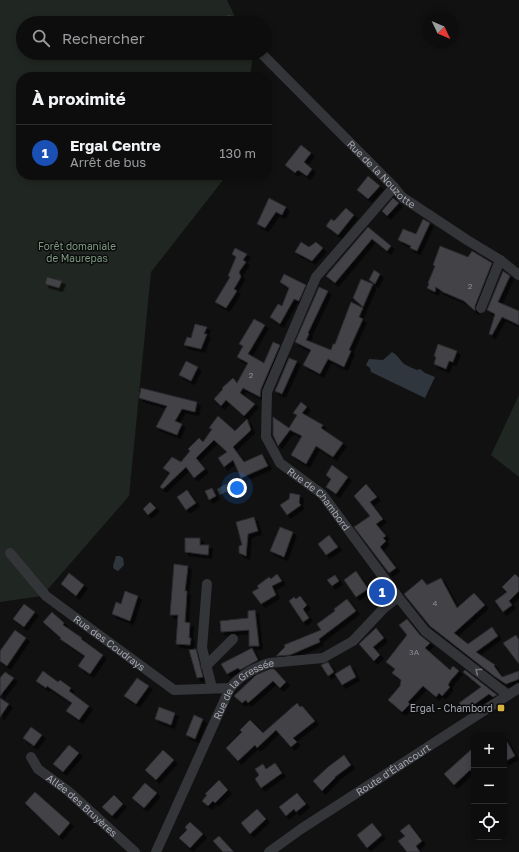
<!DOCTYPE html>
<html lang="fr">
<meta charset="utf-8">
<style>
body{margin:0;font-family:"Golos Text",sans-serif;background:#1b1b1c;color:#f1f3f6}
.controls{position:absolute;right:12px;bottom:12px;display:grid;overflow:hidden;border-radius:8px;box-shadow:0 2px 6px #0003}
.controls button{width:36px;height:36px;display:grid;place-items:center;padding:0;border:0;border-bottom:1px solid #2d2d2e;background:#0d0d0e;color:#f1f3f6;font:20px sans-serif}
.compass{position:absolute;left:423px;top:12px;width:36px;height:36px;border-radius:50%;background:#0d0d0e;box-shadow:0 2px 6px #0003;rotate:134deg}
.you{position:absolute;left:237px;top:488px;width:14px;height:14px;margin:-10px;border:3px solid #fff;border-radius:50%;background:#1a73e8;box-shadow:0 0 0 6px #1a73e833}
.badge{display:grid;place-items:center;width:26px;height:26px;border-radius:50%;background:#d9b342;color:#fff;font-size:13px;font-weight:700}
.pin{position:absolute;translate:-50% -50%;border:2px solid #fff;box-shadow:0 1px 4px #0006}
.list{margin:0;padding:0;list-style:none}
h2{display:flex;justify-content:space-between;align-items:center;height:52px;margin:0;padding:0 16px;font-size:17px}
h2 small{font-size:13px;font-weight:400;color:#9a9c9e}
.list li{display:grid;grid-template-columns:26px 1fr auto;gap:12px;align-items:center;box-sizing:border-box;height:56px;padding:0 16px;border-top:1px solid #2d2d2e}
.list b{display:block;font-size:15px;white-space:nowrap}
.list p{margin:0;font-size:13px;white-space:nowrap;color:#9a9c9e}
.list em{font-size:13px;font-style:normal;color:#9a9c9e}
.icon{flex:none;width:22px;height:22px;fill:none;stroke:currentColor;stroke-width:2;stroke-linecap:round;stroke-linejoin:round}
.map{position:relative;flex:none;width:519px;height:852px;overflow:hidden}
.search{position:absolute;background:#0d0d0e;box-shadow:0 2px 6px #0003;left:16px;top:16px;width:256px;height:44px;display:flex;align-items:center;gap:10px;box-sizing:border-box;padding:0 14px;border-radius:22px;color:#9a9c9e;font-size:15px}
.panel{position:absolute;background:#0d0d0e;box-shadow:0 2px 6px #0003;left:16px;top:72px;width:256px;height:108px;border-radius:16px}
.map>svg:first-child{display:block}
</style>
<div class="map">
<svg width="519" height="852" viewBox="0 0 519 852">
<defs>
<filter id="shadow"><feDropShadow dx="3.5" dy="3.5" stdDeviation="0" flood-color="#0009"/></filter>
</defs>
<rect width="100%" height="100%" fill="#111112"/>
<!-- green -->
<g fill="#202621">
<path d="M0 0H227L238 23H23V53H253V54L250 77H21V175H227L151 272 129 496 42 596 0 602Z"/>
<path d="M519 395V477L491 455Z"/>
</g>
<!-- water -->
<g fill="#30363d">
<path d="M392 352C397 355 399 358 402 362 406 366 413 368 417 370L420 369 425 373 435 377 425 398 371 372 370 368 366 365 369 359 383 360Z"/>
<path d="M226 484 229 490 220 495 217 489Z"/>
<path d="M116 556H120L123 558 124 565 118 571 114 569 113 566Z"/>
</g>
<!-- building -->
<g fill="#434347" stroke="#2b2b2e" filter="url(#shadow)">
<path d="M301 145 311 153 304 162 312 169 307 176 298 170 295 173 285 165Z"/>
<path d="M368 176 380 186 368 199 357 190Z"/>
<path d="M269 198 286 207 282 215 276 212 265 228 257 224Z"/>
<path d="M393 198 399 203 387 216 382 211Z"/>
<path d="M346 208 354 215 338 235 326 226 331 219 334 221Z"/>
<path d="M423 219 430 223 417 251 410 248 411 246 398 240 403 229 416 234Z"/>
<path d="M368 227 391 246 387 251 372 239 335 283 326 276Z"/>
<path d="M301 242 309 247 316 242 323 248 312 261 295 252Z"/>
<path d="M440 246 468 257 472 251 492 263 475 306V311L464 301 443 292 436 287 435 292 427 288 429 284 428 283 435 266 433 265Z"/>
<path d="M235 248 247 254 243 260 246 262 239 272 241 277 234 289 237 291 226 308 215 302 230 277 228 276 236 257 232 254Z"/>
<path d="M374 270 380 274 375 284 369 280Z"/>
<path d="M503 271 510 276 498 302 519 311V325L502 317 492 335 489 334 495 314 487 310Z"/>
<path d="M284 274 306 285 299 301 294 299 280 324 270 317 278 304 282 306 289 288 280 282Z"/>
<path d="M47 277 62 281 59 288 45 284Z"/>
<path d="M361 279 373 284 363 307 353 298Z"/>
<path d="M319 287 328 291 308 333 309 334 306 340 331 350 333 344H335L351 302 363 308 359 317 363 319 349 350 351 351 344 367 328 359 320 374 303 365 311 350 295 342Z"/>
<path d="M254 319 265 325 248 354 264 363 273 342 280 345 261 389 260 397 243 388 240 393 255 404 244 416 226 400 221 406 214 399 223 389 222 388 233 378 237 383 248 363 237 357 243 346 239 344Z"/>
<path d="M195 324 207 327 204 334H207L201 349 184 345 187 337 191 338Z"/>
<path d="M438 344 457 351 453 362 449 361 446 369 434 364 436 357 434 356Z"/>
<path d="M289 358 297 361 282 394 275 391Z"/>
<path d="M186 361 198 367 191 381 179 375Z"/>
<path d="M141 388 197 402 195 412 182 409 175 421 182 424 177 435 156 427 167 406 139 398Z"/>
<path d="M301 402 307 407 302 413 323 425 321 428 343 443 333 457 316 446 306 464 291 455 302 436 290 430 278 446 273 435V417L289 428 297 415 293 413Z"/>
<path d="M218 416 235 431 247 419 251 430 233 447 244 462 262 454 268 466 241 478 233 460 224 467 218 458 227 452 214 440 196 458 205 469 194 478 186 467 163 489 160 487 170 473 163 468 172 457 181 462 190 451 188 449 199 438 203 442 212 429 209 428Z"/>
<path d="M332 465 348 477 336 494 326 487 331 479 326 475Z"/>
<path d="M366 484 377 497 370 502 383 519 376 524 386 536 383 538 386 541 380 547 396 568 389 573 354 527 370 516 354 496Z"/>
<path d="M212 488 216 496 209 500 205 491Z"/>
<path d="M187 490 196 503 186 510 177 497Z"/>
<path d="M290 493 300 495 299 503 301 505 287 515 280 505 289 499Z"/>
<path d="M150 502 156 508 148 515 143 509Z"/>
<path d="M254 517 258 531 248 534 246 556 239 553V546L242 545 236 522Z"/>
<path d="M280 527 293 532 284 557 270 551Z"/>
<path d="M329 535 338 547 326 555 318 544Z"/>
<path d="M185 538H200V545H209L208 555 185 552Z"/>
<path d="M174 564 188 566 185 591H187L185 622 190 623 189 638H191L190 645 176 644 178 615H170Z"/>
<path d="M356 571 368 589 356 597 344 580Z"/>
<path d="M69 573 84 585 76 596 61 584Z"/>
<path d="M277 574 282 581 272 586 276 595 261 604 252 592 259 588 257 586 269 577 271 579Z"/>
<path d="M515 574 519 578V591L509 601 512 605 503 612 495 601 507 592 502 587Z"/>
<path d="M335 575 339 581 332 586 327 580Z"/>
<path d="M441 578 457 608 474 593 485 605 454 633 468 644 492 627 498 636 476 652 495 665 494 666 502 677 519 671V679L506 684 494 676 430 626 404 594 422 579 427 585Z"/>
<path d="M125 591 138 596 130 621 112 614 116 602 121 604Z"/>
<path d="M300 596 307 605 303 609 309 618 303 622 289 601 294 597 296 599Z"/>
<path d="M347 599 356 611 319 639 320 642 290 655 276 656 285 647 284 645 321 630 317 624 335 611 334 609Z"/>
<path d="M24 604 35 612 24 627 13 619Z"/>
<path d="M255 610 259 646H249V630L221 632 220 621 248 618V611Z"/>
<path d="M52 612 64 623 63 625 82 638 81 639 103 655 90 674 78 666 85 656 60 639 61 638 43 622Z"/>
<path d="M407 619 420 635 430 643 425 648 450 670 453 666 459 671 451 680 448 685 450 687 442 696 439 693 436 697 423 686 408 702 410 704 402 712 388 700 400 686 401 680 392 673 395 669 386 662 407 635 399 625Z"/>
<path d="M376 628 384 638 373 647 380 655 374 661 359 644Z"/>
<path d="M15 630 26 638 7 666 0 661V651Z"/>
<path d="M516 635 519 640V664L503 643Z"/>
<path d="M252 648 258 660 240 670 238 668 227 674 221 664Z"/>
<path d="M196 649 203 677 197 678 189 650Z"/>
<path d="M328 662 334 672 328 676 321 665Z"/>
<path d="M350 665 356 677 342 685 335 674Z"/>
<path d="M270 669H274L286 682 280 688 273 681 248 703 246 700 242 703 234 696 256 675Z"/>
<path d="M465 670 497 695 493 697 489 694 465 711 459 703 481 687 463 672Z"/>
<path d="M43 671 58 682 60 680 71 688 69 691 89 706 79 720 66 711 72 703 47 686 46 688 36 681Z"/>
<path d="M5 672 14 678 0 696V678Z"/>
<path d="M137 678 149 686 136 704 124 696Z"/>
<path d="M0 698 9 704 0 717Z"/>
<path d="M297 703 300 707 302 706 315 721 293 738 297 742 291 747 276 730 257 748 255 745 238 761 226 748 242 732 240 730 250 720 263 733Z"/>
<path d="M159 707 175 713 171 725 155 719Z"/>
<path d="M194 715 203 719 195 739 186 735Z"/>
<path d="M31 727 42 735 34 746 23 738Z"/>
<path d="M504 736 515 756 504 762Z"/>
<path d="M69 745 79 753 63 772 53 764Z"/>
<path d="M474 747V774L470 770 454 785 444 774Z"/>
<path d="M163 750 174 760 156 780 145 770Z"/>
<path d="M344 755 351 765 335 777V778L322 791 313 781 328 767Z"/>
<path d="M275 763 282 773 261 788 255 779 259 775 255 769 263 764 266 769Z"/>
<path d="M219 780 228 790 215 803 213 801 208 806 202 801 207 795 205 794Z"/>
<path d="M145 783 157 793 144 808 132 798Z"/>
<path d="M35 792 70 823 59 836 25 803Z"/>
<path d="M297 793 306 804 296 812 294 809 286 816 279 807Z"/>
<path d="M114 795 123 804 112 816 102 807Z"/>
<path d="M257 809 266 819 250 834 241 823Z"/>
<path d="M190 822 203 834 190 848 179 838 187 830 185 827Z"/>
<path d="M372 823 382 835 367 848 357 835Z"/>
<path d="M409 824 422 841 416 846 420 852H407L398 841 405 836 400 831Z"/>
<path d="M219 836 234 852H223L213 841Z"/>
</g>
<g fill="none" stroke-linecap="round" stroke-linejoin="round">
<!-- minor -->
<g stroke="#343539" stroke-width="10">
<path d="M229 20 232 23"/>
<path id="s1" d="M261 53 394 187 402 197 467 240 500 260 519 275"/>
<path id="s2" d="M394 187 316 277 267 392 266 437 280 463 322 494 398 597 425 631 508 695"/>
<path d="M481 308 500 260"/>
<path id="s3" d="M10 553 46 596 174 690 230 688"/>
<path d="M207 584 202 648 212 688"/>
<path d="M206 666 233 639"/>
<path id="s4" d="M31 757 38 769 68 791 135 852"/>
<path id="s5" d="M156 852 230 688C240 676 253 668 269 663L323 658 353 641 384 608 398 597"/>
<path id="s6" d="M269 852 301 829 519 688"/>
</g>
</g>
<!-- one-way arrows -->
<defs><path id="oneway-chevron" d="M-2-3.5L2.5 0L-2 3.5" fill="none" stroke-width="1.6" stroke-linecap="round" stroke-linejoin="round"/></defs>
<use stroke="#72747b" href="#oneway-chevron" transform="translate(478 671) rotate(-142)"/>
<!-- markers -->
<rect fill="#d9b342" stroke="#0c0c0d" stroke-width="1.5" x="497" y="704" width="8" height="8" rx="2"/>
<g text-anchor="middle" dominant-baseline="central" stroke-width="3" stroke-linejoin="round" paint-order="stroke">
<!-- number labels -->
<g font-size="8" fill="#8c8e96">
<text x="470" y="286">2</text>
<text x="251" y="375">2</text>
<text x="435" y="603">4</text>
<text x="414" y="652">3A</text>
</g>
<!-- street labels -->
<g font-size="10" fill="#a4a7b1" stroke="#0c0c0d">
<text stroke="none"><textPath href="#s1" startOffset="171">Rue de la Nouzotte</textPath></text>
<text stroke="none"><textPath href="#s2" startOffset="372">Rue de Chambord</textPath></text>
<text stroke="none"><textPath href="#s3" startOffset="135">Rue des Coudrays</textPath></text>
<text stroke="none"><textPath href="#s5" startOffset="189">Rue de la Gressée</textPath></text>
<text stroke="none"><textPath href="#s6" startOffset="149">Route d'Élancourt</textPath></text>
<text stroke="none"><textPath href="#s4" startOffset="71">Allée des Bruyères</textPath></text>
</g>
<!-- park labels -->
<g font-size="10" fill="#7d9a81" stroke="#0c0c0d">
<text x="77" y="246">Forêt domaniale<tspan x="77" dy="12">de Maurepas</tspan></text>
</g>
<!-- poi labels -->
<g font-size="10" fill="#a4a7b1" stroke="#0c0c0d" text-anchor="end">
<text x="493" y="708">Ergal - Chambord</text>
</g>
</g>
</svg>
<div class="controls">
<button>+</button>
<button>−</button>
<button><svg class="icon" aria-label="locate" viewBox="0 0 24 24"><circle cx="12" cy="12" r="6"/><path d="M12 2v4M12 18v4M2 12h4M18 12h4"/></svg></button>
</div>
<svg class="compass" viewBox="-18 -18 36 36"><path d="M0-13l5 13h-10z" fill="#e53935"/><path d="M0 13l5-13h-10z" fill="#9a9c9e"/></svg>
<div class="you"></div>
<div class="pin badge" style="left:382px;top:592px;background:#1a4fb4">1</div>
<div class="search"><svg class="icon" aria-label="search" viewBox="0 0 24 24"><circle cx="10" cy="10" r="6"/><path d="M15 15l6 6"/></svg>Rechercher</div>
<section class="panel">
<h2>À proximité<small></small></h2>
<ul class="list">
<li><span class="badge" style="background:#1a4fb4">1</span><div><b>Ergal Centre</b><p>Arrêt de bus</p></div><em>130 m</em></li>
</ul>
</section>
</div>
